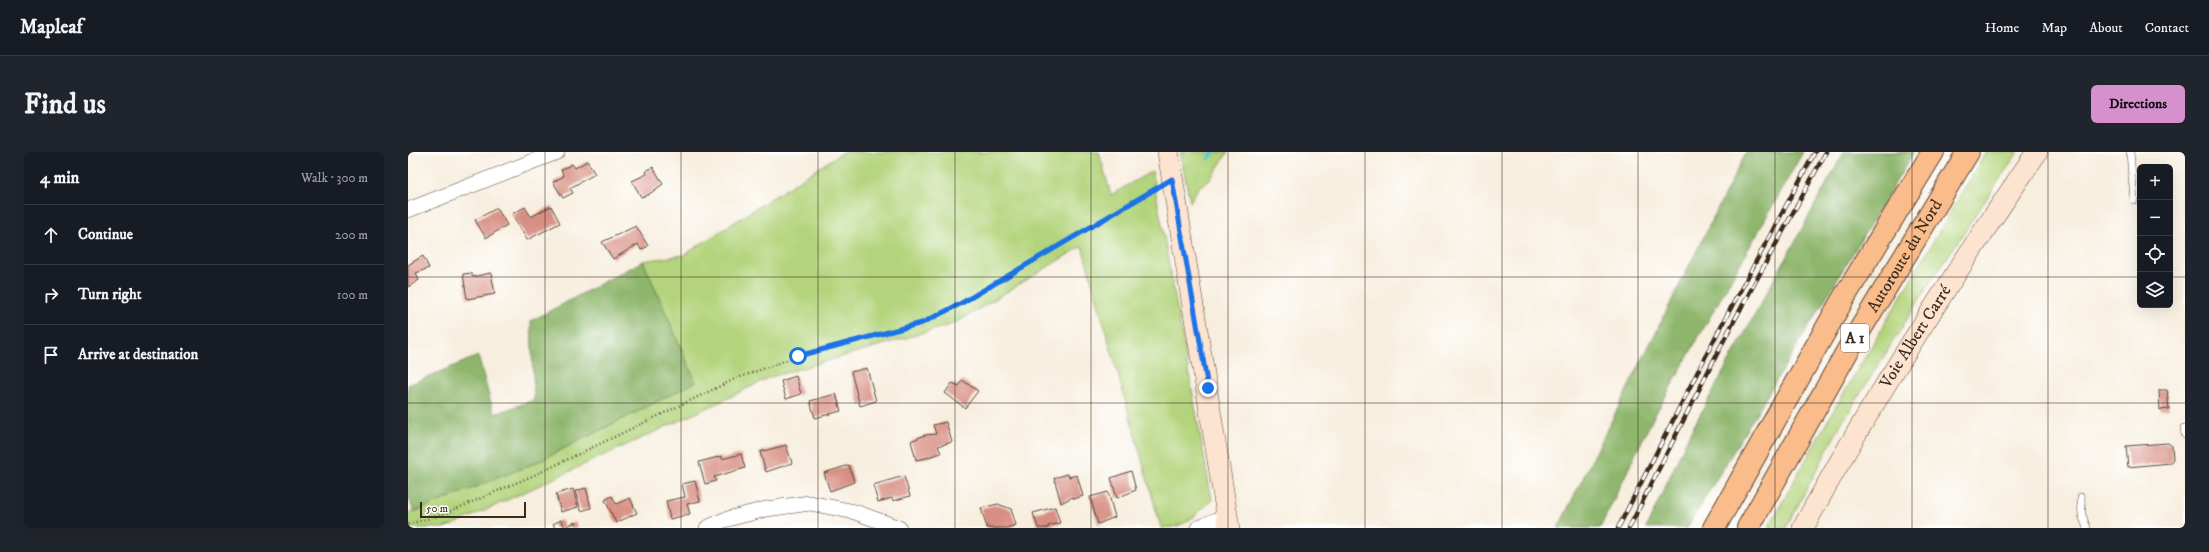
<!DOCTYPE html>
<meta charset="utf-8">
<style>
body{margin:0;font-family:"IM FELL DW Pica",serif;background:#20242c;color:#f1f3f6}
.controls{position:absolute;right:12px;top:12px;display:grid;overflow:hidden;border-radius:6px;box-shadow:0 4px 16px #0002}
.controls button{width:36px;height:36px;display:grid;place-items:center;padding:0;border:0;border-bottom:1px solid #363941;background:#171b24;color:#f1f3f6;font:20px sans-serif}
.scale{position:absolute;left:12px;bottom:10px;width:106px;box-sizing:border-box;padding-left:4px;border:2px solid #3b2a1e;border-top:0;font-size:11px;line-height:14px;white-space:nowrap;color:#3b2a1e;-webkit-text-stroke:3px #fff;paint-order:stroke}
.stop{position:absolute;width:12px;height:12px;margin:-9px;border:3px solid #1a73e8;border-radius:50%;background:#fff}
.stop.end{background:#1a73e8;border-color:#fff;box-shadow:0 1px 4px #0008}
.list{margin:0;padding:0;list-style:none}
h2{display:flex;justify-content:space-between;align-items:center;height:52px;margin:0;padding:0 16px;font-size:17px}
h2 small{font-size:13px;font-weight:400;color:#9ea1a6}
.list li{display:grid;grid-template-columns:26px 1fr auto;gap:12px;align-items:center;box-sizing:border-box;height:60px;padding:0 16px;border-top:1px solid #363941}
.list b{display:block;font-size:15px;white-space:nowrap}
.list em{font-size:13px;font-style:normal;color:#9ea1a6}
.icon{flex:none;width:22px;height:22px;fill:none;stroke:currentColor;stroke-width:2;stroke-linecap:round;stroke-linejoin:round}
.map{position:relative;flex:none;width:1777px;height:376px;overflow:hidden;border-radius:6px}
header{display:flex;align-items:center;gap:24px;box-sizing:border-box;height:56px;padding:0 20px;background:#171b24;border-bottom:1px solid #363941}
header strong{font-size:19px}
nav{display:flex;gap:22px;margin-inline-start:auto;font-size:14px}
.intro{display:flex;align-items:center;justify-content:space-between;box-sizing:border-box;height:96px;padding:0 24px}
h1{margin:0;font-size:28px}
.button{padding:10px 18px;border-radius:6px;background:#d690ce;color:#111;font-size:14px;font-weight:700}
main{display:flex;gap:24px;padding:0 24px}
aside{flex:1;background:#171b24;border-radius:6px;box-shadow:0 4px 16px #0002}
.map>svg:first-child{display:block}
</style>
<header>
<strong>Mapleaf</strong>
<nav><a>Home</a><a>Map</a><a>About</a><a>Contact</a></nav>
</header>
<div class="intro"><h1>Find us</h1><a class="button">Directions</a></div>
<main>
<aside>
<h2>4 min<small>Walk · 300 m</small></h2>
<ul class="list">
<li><svg class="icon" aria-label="ahead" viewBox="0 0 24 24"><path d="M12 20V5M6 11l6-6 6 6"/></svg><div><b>Continue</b></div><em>200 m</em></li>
<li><svg class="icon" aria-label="right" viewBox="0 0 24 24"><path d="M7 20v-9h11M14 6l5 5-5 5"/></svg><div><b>Turn right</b></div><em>100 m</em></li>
<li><svg class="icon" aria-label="arrive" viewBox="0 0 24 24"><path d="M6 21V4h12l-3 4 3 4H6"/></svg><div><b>Arrive at destination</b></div></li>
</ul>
</aside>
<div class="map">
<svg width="1777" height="376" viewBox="0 0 1777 376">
<rect width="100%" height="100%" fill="#fff"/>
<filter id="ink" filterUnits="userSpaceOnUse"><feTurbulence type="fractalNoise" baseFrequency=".025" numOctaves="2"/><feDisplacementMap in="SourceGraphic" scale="8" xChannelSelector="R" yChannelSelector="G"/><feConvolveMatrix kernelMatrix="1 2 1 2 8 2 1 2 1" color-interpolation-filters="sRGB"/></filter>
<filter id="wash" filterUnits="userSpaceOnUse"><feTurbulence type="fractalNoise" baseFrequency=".012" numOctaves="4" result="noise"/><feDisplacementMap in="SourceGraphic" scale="16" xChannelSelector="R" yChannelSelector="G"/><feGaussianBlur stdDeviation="0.9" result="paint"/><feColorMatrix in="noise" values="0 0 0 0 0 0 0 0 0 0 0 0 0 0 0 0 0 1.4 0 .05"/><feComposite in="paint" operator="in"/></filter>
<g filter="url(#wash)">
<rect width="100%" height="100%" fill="#f7eede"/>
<!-- green -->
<g fill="#b3d47c" stroke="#777f4d">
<path d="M435 0H691L703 43 744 19 804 348C786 364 778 376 753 376L674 94 546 172 360 226 316 248 45 373 35 376H0V361L127 311 288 230 235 109 276 103Z"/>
<path d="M772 0H820L803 26 790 36 782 50Z"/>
<path d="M1578 0H1610L1518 137 1432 274 1378 376H1360L1420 268Z"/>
</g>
<!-- forest -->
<g fill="#8eb66c" stroke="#647045">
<path d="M1338 0H1395L1244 268 1192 376H1150Z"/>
<path d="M1436 0H1506L1279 376H1238L1282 281Z"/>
<path d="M235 109 288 230 127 311 6 360 0 345V233L70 204 86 262 126 248 123 169Z"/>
</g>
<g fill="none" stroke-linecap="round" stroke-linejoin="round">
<!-- stream -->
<path stroke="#5ac5d3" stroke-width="4" d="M800 7 806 0"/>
</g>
<g id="blocks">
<!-- building -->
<g fill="#d88f83">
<path d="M179 9 187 22 162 36 165 41 155 46 145 30 156 24 153 18 164 12 167 16Z"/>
<path d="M245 15 255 32 240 43 233 45 224 29 239 22 238 19Z"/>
<path d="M143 54 152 71 119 88 104 62 117 55 123 65Z"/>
<path d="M89 56 99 73 78 86 67 68Z"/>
<path d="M228 74 240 94 233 98 230 92 205 107 194 90Z"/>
<path d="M15 104 21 116 8 121 11 128 0 135V113Z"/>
<path d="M64 121V125L83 121 87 142 59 147 55 122Z"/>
<path d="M459 216 468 249 452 254 443 220Z"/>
<path d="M388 224 393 242 378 247 373 229Z"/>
<path d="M554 228 570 239 557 256 537 241 544 231 551 234Z"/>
<path d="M1751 238H1759L1761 257 1752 258Z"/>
<path d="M428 242 433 259 407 266 402 249Z"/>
<path d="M538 270 544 290 530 294 533 301 523 304V305L508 308 503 289 517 283 528 282 525 273Z"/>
<path d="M1760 291 1764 294 1765 307 1762 311 1720 315 1718 294Z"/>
<path d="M378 293 384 311 358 320 352 300Z"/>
<path d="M333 302 337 316 306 325 308 329 297 332 291 310 314 304V307Z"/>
<path d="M441 313 446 330 422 339 416 321Z"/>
<path d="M723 319 728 338 709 346 703 326Z"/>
<path d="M660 322 661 325 669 323 675 344 666 347 665 345 653 351 646 326Z"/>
<path d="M496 324 502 344 485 349 484 346 470 350 465 333Z"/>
<path d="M287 329 292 349 279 352 282 362 262 367 258 349 277 345 274 332Z"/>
<path d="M178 336 183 356 173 359 167 339Z"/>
<path d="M165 337 170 355 153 360 148 342Z"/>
<path d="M700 340 707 365 690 372 682 345Z"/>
<path d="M204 344 208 352 222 346 229 361 208 371 197 348Z"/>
<path d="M590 352 603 357 608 373 599 376H579L573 356Z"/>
<path d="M647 355 652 371 640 374V376H630L625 361Z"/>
<path d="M153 368 157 375 167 370 170 376H147L145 372Z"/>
</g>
</g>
</g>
<g filter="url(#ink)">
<use href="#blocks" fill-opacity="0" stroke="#57473b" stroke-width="1"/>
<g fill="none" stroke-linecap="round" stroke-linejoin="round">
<!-- lane casing -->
<g stroke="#57473b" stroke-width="8">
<g id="lane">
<path d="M1722 0 1726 48"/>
<path d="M1776 276 1777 283"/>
<path d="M1673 345 1674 363 1679 376"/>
</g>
</g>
<!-- street casing -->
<g stroke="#57473b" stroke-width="16">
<g id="street">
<path d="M0 58 149 0"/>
<path d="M299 376 316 368 358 357 402 351 447 360 491 376"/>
<path d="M790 376 820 363"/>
</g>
</g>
<!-- secondary casing -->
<g stroke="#57473b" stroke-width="22">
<g id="secondary">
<path d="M760 0 821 376"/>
<path id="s1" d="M1395 376C1465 246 1546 122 1629 0"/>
</g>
</g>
<!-- highway casing -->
<g stroke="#57473b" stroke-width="24">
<g id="highway">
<path d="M1306 376 1435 147 1525 0"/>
<path id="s2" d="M1340 376 1444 191 1560 0"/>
</g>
</g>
<!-- path -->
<path stroke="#57473b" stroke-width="2.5" stroke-dasharray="1 3" stroke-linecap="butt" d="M0 372 34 363 131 321 327 227 390 204 514 171 552 152 750 36"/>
<!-- lane -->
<use href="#lane" stroke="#fff" stroke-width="7"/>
<!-- street -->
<use href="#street" stroke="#fff" stroke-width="15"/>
<!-- secondary -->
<use href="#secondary" stroke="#fde4d0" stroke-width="21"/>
<!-- highway -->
<use href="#highway" stroke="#f9bc8a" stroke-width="22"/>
<!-- rail casing -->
<g stroke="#3b2a1e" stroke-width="4.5">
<g id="rail">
<path d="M1210 376 1311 178 1407 0"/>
<path d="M1221 376 1319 182 1418 0"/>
</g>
</g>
<!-- rail -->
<use href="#rail" stroke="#fff" stroke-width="3" stroke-dasharray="9" stroke-linecap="butt"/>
</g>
</g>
<g fill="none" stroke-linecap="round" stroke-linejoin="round" filter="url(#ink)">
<!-- route -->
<path stroke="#1a73e8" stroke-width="5" d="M390 204 514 171 552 152 764 27 800 236"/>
</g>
<!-- grid -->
<path fill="none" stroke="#3b2a1e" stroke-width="1" stroke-opacity="0.55" d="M137 0V376M273 0V376M410 0V376M547 0V376M683 0V376M820 0V376M957 0V376M1094 0V376M1230 0V376M1367 0V376M1504 0V376M1640 0V376M0 125H1732M1762 125H1777M0 251H1777"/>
<g text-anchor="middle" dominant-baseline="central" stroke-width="3" stroke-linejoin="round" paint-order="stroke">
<!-- shield labels -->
<rect fill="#fff" stroke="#766a62" stroke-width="1" x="1433" y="172" width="28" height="28" rx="3"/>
<g font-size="16" font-weight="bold" fill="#3b2a1e">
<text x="1447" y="186">A 1</text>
</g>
<!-- street labels -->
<g font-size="17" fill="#3b2a1e" stroke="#fff">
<text stroke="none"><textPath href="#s2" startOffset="314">Autoroute du Nord</textPath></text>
<text stroke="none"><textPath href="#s1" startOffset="222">Voie Albert Carré</textPath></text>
</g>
</g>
</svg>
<div class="controls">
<button>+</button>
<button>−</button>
<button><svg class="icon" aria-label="locate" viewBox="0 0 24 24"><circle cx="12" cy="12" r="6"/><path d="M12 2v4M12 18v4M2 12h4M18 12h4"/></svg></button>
<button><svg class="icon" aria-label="layers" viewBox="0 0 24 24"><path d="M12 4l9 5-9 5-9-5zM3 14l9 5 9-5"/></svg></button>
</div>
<div class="scale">50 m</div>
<div class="stop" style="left:390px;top:204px"></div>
<div class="stop end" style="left:800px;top:236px"></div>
</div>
</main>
